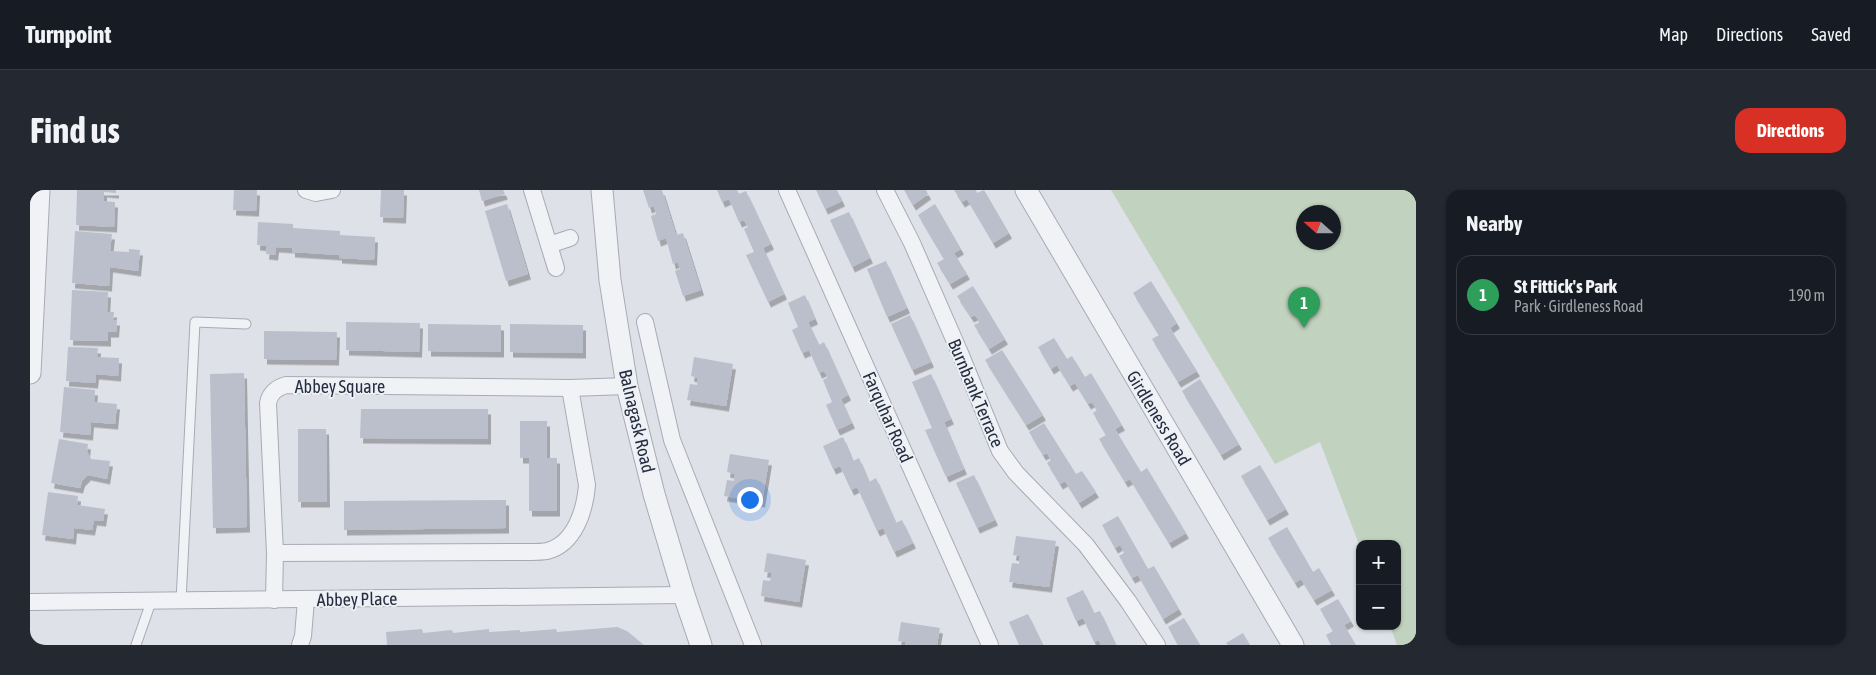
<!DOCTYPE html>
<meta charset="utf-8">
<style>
body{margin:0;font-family:"Asap Condensed",sans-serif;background:#242831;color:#f1f3f6}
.controls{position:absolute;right:15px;bottom:15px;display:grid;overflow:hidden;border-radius:10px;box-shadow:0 1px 4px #0004}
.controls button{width:45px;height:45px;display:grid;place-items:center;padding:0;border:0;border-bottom:1px solid #363941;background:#171b24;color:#f1f3f6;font:25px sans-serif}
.compass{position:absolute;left:1266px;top:15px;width:45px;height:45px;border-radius:50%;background:#171b24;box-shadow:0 1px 4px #0004;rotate:291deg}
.you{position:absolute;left:719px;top:309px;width:18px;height:18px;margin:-12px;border:4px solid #fff;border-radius:50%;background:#1a73e8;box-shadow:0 0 0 8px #1a73e833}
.badge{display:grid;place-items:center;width:32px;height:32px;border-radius:50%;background:#d93025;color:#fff;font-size:16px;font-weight:700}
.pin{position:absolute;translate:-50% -41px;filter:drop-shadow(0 1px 2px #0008)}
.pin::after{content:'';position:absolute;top:26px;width:18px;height:15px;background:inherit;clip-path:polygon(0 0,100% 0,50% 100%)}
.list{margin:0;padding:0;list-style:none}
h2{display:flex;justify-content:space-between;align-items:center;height:65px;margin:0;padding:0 20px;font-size:21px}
h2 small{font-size:16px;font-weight:400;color:#9ea1a6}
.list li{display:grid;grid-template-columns:32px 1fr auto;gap:15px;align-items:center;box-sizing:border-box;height:80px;margin:0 10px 10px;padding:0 10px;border:1px solid #363941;border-radius:15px}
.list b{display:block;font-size:19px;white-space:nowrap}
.list p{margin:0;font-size:16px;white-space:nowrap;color:#9ea1a6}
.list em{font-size:16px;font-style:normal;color:#9ea1a6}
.map{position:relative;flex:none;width:1386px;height:455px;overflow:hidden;border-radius:15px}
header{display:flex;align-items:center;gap:30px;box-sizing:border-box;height:70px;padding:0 25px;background:#171b24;border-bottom:1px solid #363941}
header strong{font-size:24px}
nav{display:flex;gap:28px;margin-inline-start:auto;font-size:18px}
.intro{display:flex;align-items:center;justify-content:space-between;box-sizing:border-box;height:120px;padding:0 30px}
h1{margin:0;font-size:35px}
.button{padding:12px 22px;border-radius:15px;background:#d93025;color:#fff;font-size:18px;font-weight:700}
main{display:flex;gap:30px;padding:0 30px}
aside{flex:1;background:#171b24;border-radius:15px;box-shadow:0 1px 4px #0004}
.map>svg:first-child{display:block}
</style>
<header>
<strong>Turnpoint</strong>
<nav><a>Map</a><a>Directions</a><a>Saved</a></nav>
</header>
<div class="intro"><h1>Find us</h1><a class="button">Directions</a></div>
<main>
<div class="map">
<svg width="1386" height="455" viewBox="0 0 1386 455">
<defs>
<filter id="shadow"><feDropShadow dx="3" dy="5.5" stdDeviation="0" flood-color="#0004"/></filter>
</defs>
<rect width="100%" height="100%" fill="#dee1e8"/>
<!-- green -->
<path fill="#c1d2be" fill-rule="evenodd" d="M1081 0H1386V455H1367L1360 436H1367V354H1330V357L1290 252 1245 274ZM1304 22V52H1274V22Z"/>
<!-- building -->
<g fill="#bbbfcb" filter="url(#shadow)">
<path d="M47 0H86V3L74 2V7L73 11 85 12 84 37 46 35Z"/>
<path d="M204 0H227L226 21 203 20Z"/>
<path d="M351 0H374L373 28 350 27Z"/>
<path d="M449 0H473L475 4 452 11Z"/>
<path d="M613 0H632L646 45 653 43 671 100 653 106 645 81 650 79 648 72 643 74 636 48 628 51 621 26 626 24 624 16 619 18Z"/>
<path d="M687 0H707L709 4 716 1 741 54 733 58 754 104 738 112 716 65 724 62 714 39 718 37 714 30 709 32 699 9 692 12Z"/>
<path d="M786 0H807L812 11 795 19Z"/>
<path d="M874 0H896L898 4 883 15Z"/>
<path d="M924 0H946L947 3 954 0 979 43 963 53 937 9 932 12Z"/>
<path d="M477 14 498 84 476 91 455 21Z"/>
<path d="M905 14 931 59 924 63 937 84 920 94 907 73 914 69 888 25Z"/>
<path d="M819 22 840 68 822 77 800 30Z"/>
<path d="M228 32 263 34V38L310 41V45L345 47 344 70 309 68V65L262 62V58L246 57 245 65 236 64 237 56 227 55Z"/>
<path d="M45 41 82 44 80 61 99 62V59L110 60 108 81 80 77 79 96 42 93Z"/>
<path d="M856 71 877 118 857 127 837 79Z"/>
<path d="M1121 91 1147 133 1140 138 1167 181 1148 192 1122 149 1129 145 1103 103Z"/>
<path d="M943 96 975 149 959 159 944 135 950 132 945 125 941 127 927 106Z"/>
<path d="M42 100 78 102 77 122H84L83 130H87L86 142H78V151L40 150Z"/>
<path d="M775 105 785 129 778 132 789 155 794 152 818 205 811 209 822 233 807 240 796 215 802 212 793 190 797 188 796 184 794 181 789 183 779 160 772 163 762 140 768 137 758 113Z"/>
<path d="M880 125 901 172 882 180 861 134Z"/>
<path d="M316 132 390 133 389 162 316 160Z"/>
<path d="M398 134 471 135V162L398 161Z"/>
<path d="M480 134 553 135V163L480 162Z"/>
<path d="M234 141 307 142 306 170 234 169Z"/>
<path d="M1024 148 1037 169 1042 166 1055 187 1061 183 1092 235 1085 239 1111 282 1117 278 1156 343 1139 353 1100 289 1095 292 1069 249 1076 245 1063 223 1067 220 1062 212 1058 214 1045 193 1040 196 1027 175 1021 179 1008 157Z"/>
<path d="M38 157 68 158 67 167 89 168 88 186 66 184 65 193 36 191Z"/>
<path d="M972 160 1013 225 996 235 955 170Z"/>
<path d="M664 167 703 174 696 216 657 210 660 194 667 195 668 188 661 186Z"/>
<path d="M214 183 217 337 183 338 180 184Z"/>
<path d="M901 184 921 229 914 232 934 279 916 287 895 240 902 238 882 192Z"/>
<path d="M1170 189 1209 254 1191 265 1152 201Z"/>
<path d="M34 197 65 200 64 212 87 214 85 234 61 232 60 245 30 242Z"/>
<path d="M331 219H458V249L330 248Z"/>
<path d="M490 231H517V268H527V321H499V268H490Z"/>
<path d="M1014 233 1046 284 1052 281 1066 302 1049 313 1035 291 1030 294 1017 273 1021 270 1017 263 1013 265 999 242Z"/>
<path d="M268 239H296L297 312H268Z"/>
<path d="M813 247 823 271 829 268 839 292 846 288 866 333 872 330 883 353 864 362 853 338 847 341 827 297 821 300 810 276 803 279 793 256Z"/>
<path d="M29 249 58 254 57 262 61 269 80 271 77 289 58 285 52 291 50 298 21 293Z"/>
<path d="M700 264 739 270 732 312 694 306 697 290 704 291 705 284 697 282Z"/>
<path d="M1230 275 1256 319 1237 330 1211 286Z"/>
<path d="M944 285 965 330 947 338 926 293Z"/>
<path d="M18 302 48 306 47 315 75 319 73 331 64 330 62 340 44 338 43 349 12 345Z"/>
<path d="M476 310V338L314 340V311Z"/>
<path d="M1088 326 1118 379 1124 376 1149 419 1133 429 1108 385 1102 388 1089 366 1094 363 1092 358 1090 355 1085 358 1072 335Z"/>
<path d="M1257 337 1283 382 1289 378 1302 400 1284 410 1271 389 1265 393 1238 348Z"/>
<path d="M986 346 1026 351 1019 397 979 392 982 373 989 374 990 366 983 365Z"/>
<path d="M737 363 776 370 769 412 731 406 733 390 740 391 742 383 734 382Z"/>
<path d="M1053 400 1064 423 1070 421 1086 455H1071L1069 450 1064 452 1053 428 1046 431 1036 408Z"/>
<path d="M1308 409 1321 431 1314 435 1326 455H1301L1296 445 1303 441 1290 419Z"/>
<path d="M998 424 1009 447 1012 455H989L979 432Z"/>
<path d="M1154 428 1166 448 1170 455H1148L1138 437Z"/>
<path d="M871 432 910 438 907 455H875V452L868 451Z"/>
<path d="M587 437 597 441 614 455H357L356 442 392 439 393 443 422 440 423 443 459 439V442L490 440V442L526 439 527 442Z"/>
<path d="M1213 443 1220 455H1198L1196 453Z"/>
</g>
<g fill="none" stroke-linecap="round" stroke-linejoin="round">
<!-- service casing -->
<g stroke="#a7abb5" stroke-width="11">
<g id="service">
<path d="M151 411 165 132 216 134"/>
<path d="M106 455 121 412"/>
</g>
</g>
<!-- minor casing -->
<g stroke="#a7abb5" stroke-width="18">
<g id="minor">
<path d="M276 0 286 3 302 0"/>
<path d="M502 0 526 78"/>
<path d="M757 0 960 455"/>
<path d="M855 0 882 53 930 163 970 261 986 283 1056 355 1098 411 1127 455"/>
<path d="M519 55 540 48"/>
<path d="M615 132 642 250 723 455"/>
<path d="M245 363 501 362C507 362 512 362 517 361 545 354 555 320 557 295L540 198"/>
<path d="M244 410 245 363 238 213C240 203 246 198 256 195L540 198 597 196"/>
<path d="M0 412 654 405"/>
<path d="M270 455 273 446 276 410"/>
</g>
</g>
<!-- tertiary casing -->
<g stroke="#a7abb5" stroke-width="23">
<g id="tertiary">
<path d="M572 0 580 90 597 196 624 304 654 405 671 455"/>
<path d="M996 0 1263 455"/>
<path d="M0 183 9 0"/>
</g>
</g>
<!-- service -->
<use href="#service" stroke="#f0f2f6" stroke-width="9"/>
<!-- minor -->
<use href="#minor" stroke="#f0f2f6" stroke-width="16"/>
<!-- tertiary -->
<use href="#tertiary" stroke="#f0f2f6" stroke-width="21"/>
</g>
<g text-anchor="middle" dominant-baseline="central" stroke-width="4" stroke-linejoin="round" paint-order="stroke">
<!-- street labels -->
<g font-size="18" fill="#262d3f" stroke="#edf0f5">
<text x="310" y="196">Abbey Square</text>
<text transform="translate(946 203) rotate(67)">Burnbank Terrace</text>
<text transform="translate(858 227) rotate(66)">Farquhar Road</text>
<text transform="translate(1129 228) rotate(59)">Girdleness Road</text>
<text transform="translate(607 231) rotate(77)">Balnagask Road</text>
<text transform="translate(327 409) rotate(-1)">Abbey Place</text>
</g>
</g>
</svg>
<div class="controls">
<button>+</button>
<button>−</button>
</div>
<svg class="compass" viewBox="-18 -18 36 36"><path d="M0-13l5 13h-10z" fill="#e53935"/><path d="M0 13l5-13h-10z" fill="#9ea1a6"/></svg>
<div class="you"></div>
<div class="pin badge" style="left:1274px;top:138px;background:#2e9e5b">1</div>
</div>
<aside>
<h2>Nearby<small></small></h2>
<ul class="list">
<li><span class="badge" style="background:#2e9e5b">1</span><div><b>St Fittick's Park</b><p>Park · Girdleness Road</p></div><em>190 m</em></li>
</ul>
</aside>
</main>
